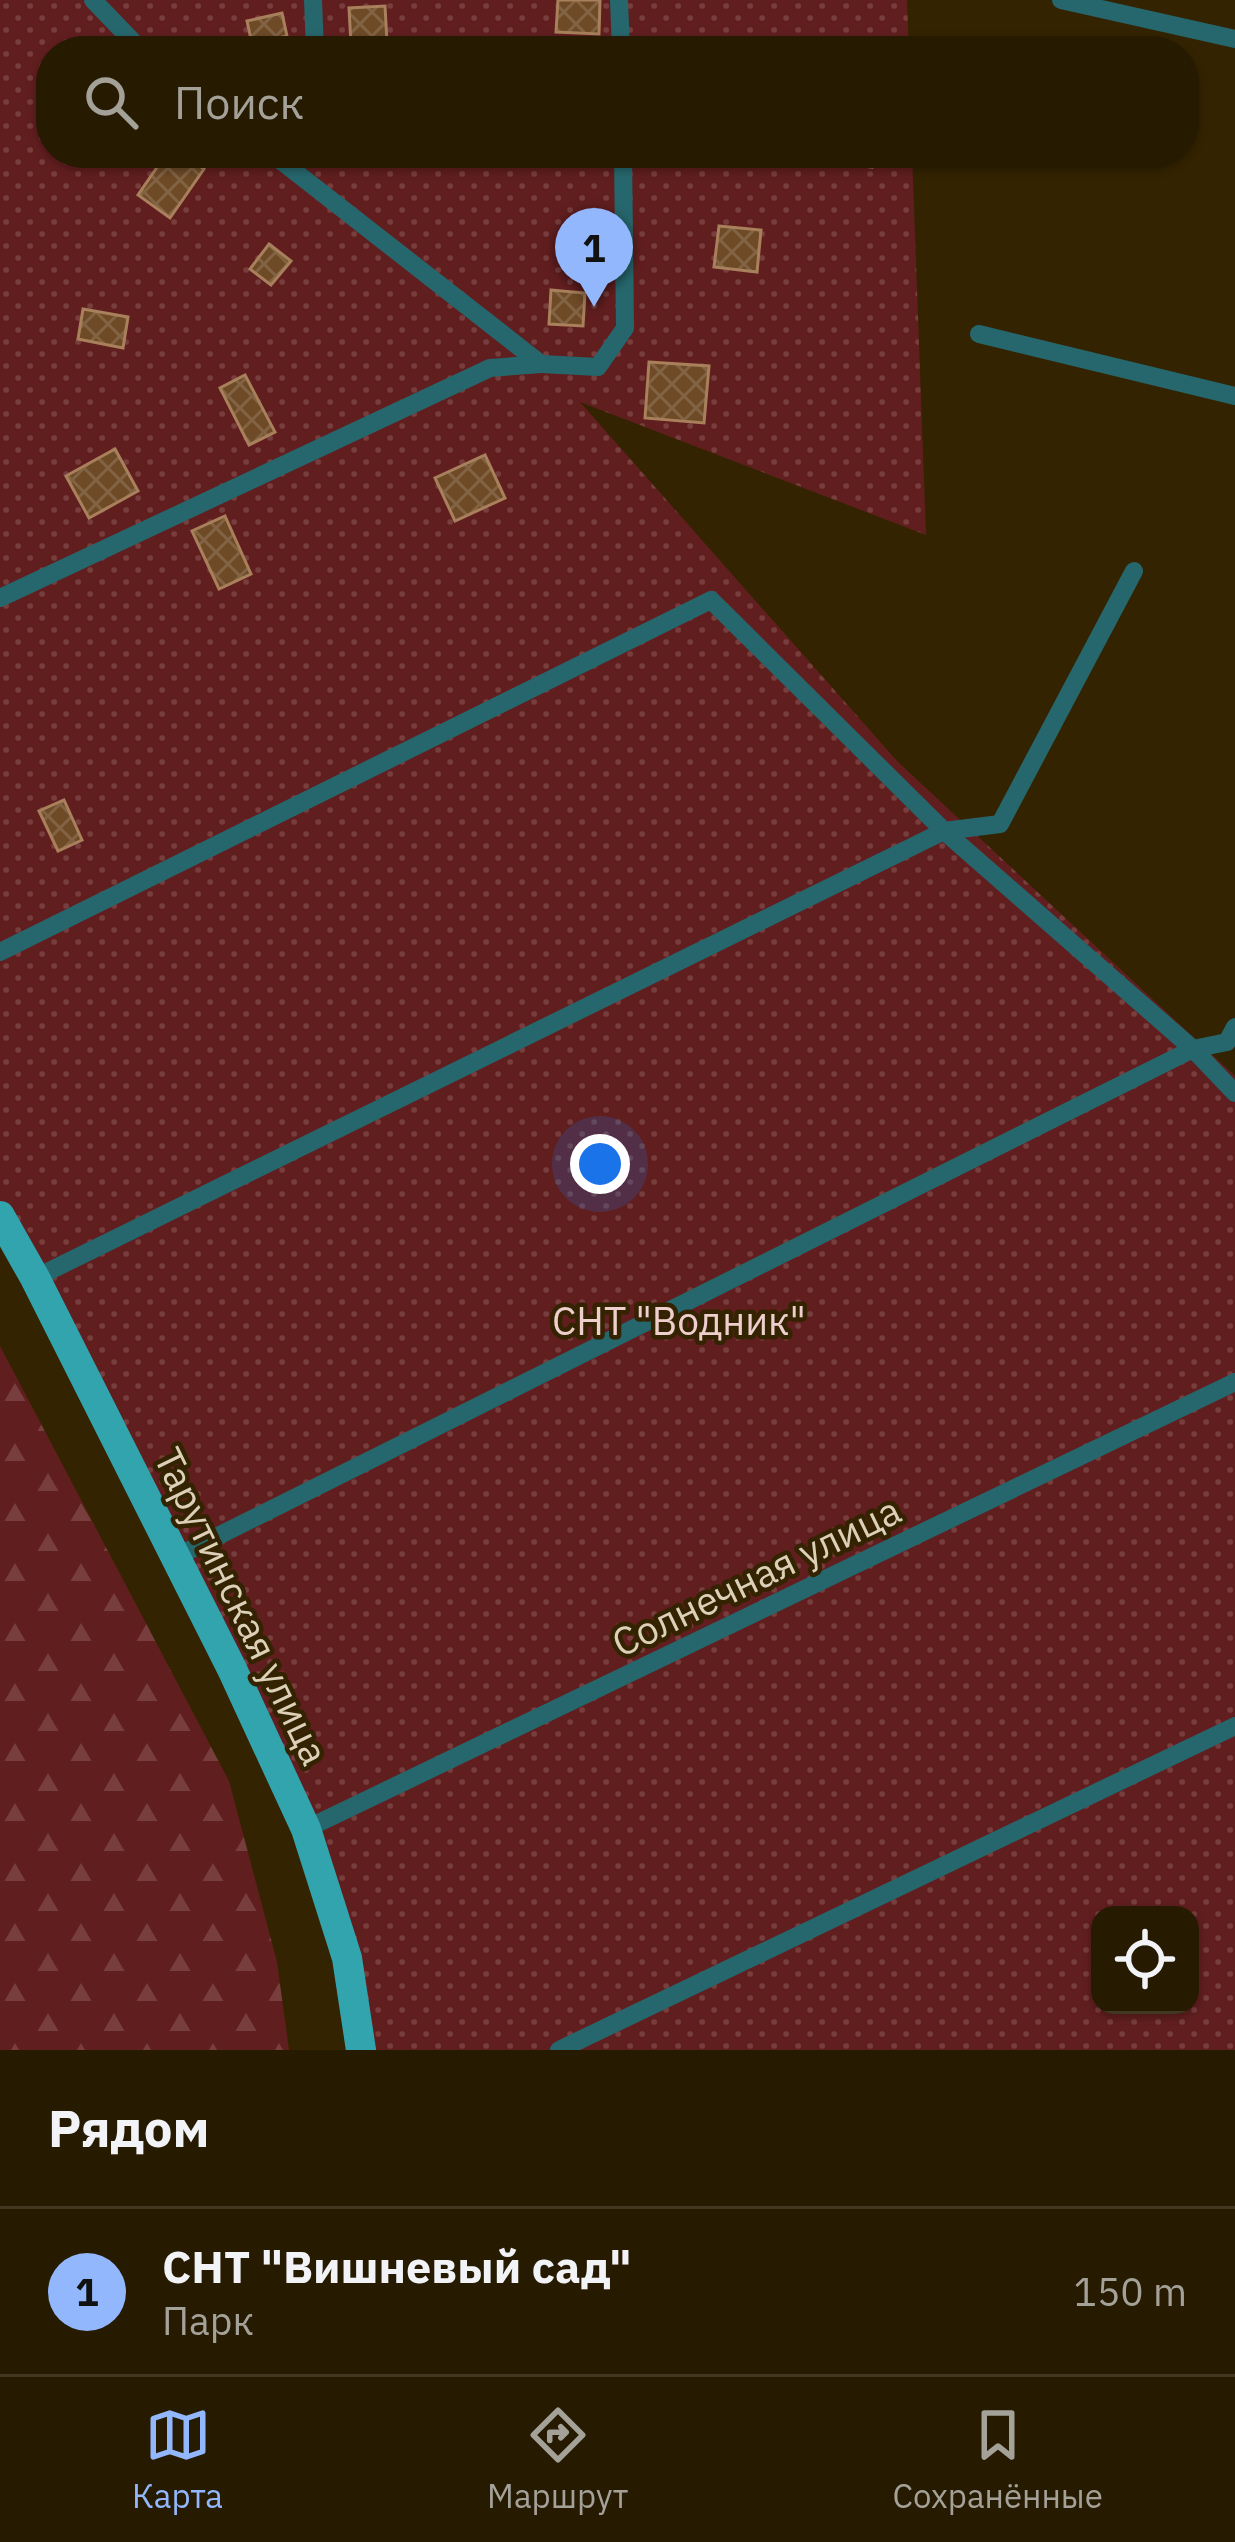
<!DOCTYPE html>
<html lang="ru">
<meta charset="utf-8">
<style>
body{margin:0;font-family:"IBM Plex Sans",sans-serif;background:#32270f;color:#f1f3f6}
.controls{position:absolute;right:36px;bottom:36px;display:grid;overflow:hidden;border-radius:24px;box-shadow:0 3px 9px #0004}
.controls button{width:108px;height:108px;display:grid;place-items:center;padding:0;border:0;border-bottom:3px solid #423822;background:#261a00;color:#f1f3f6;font:60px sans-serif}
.you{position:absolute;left:600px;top:1164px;width:42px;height:42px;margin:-30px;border:9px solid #fff;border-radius:50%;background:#1a73e8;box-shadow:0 0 0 18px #1a73e833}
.badge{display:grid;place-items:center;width:78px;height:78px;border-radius:50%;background:#93b7fd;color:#111;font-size:39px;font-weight:700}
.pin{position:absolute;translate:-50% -99px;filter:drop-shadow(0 3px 6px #0008)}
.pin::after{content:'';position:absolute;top:63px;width:42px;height:36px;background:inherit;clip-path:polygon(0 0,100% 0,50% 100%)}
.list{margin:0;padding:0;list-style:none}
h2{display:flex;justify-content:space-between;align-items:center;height:156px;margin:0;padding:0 48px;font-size:51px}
h2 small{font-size:39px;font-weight:400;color:#a4a199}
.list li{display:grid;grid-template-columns:78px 1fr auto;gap:36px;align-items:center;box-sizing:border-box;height:168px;padding:0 48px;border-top:3px solid #423822}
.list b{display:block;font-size:45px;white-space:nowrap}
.list p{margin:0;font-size:39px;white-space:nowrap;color:#a4a199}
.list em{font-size:39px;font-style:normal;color:#a4a199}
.icon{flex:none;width:66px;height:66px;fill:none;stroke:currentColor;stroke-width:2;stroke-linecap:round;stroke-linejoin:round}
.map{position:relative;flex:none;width:1235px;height:2050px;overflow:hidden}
.search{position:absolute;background:#261a00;box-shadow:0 3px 9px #0004;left:36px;right:36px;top:36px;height:132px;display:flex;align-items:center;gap:30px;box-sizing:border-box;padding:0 42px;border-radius:48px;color:#a4a199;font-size:45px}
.sheet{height:324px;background:#261a00}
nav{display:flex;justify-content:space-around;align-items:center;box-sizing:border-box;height:168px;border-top:3px solid #423822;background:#261a00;font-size:33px;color:#a4a199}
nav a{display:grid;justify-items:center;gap:6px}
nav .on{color:#93b7fd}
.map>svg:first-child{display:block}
</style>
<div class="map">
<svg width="1235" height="2050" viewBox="0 0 1235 2050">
<defs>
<pattern id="forest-firs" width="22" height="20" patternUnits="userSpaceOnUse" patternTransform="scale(3)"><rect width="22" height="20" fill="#611e1f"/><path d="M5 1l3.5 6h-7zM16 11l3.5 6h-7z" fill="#773e3d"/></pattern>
<pattern id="garden-dots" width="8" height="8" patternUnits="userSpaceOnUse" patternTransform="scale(3)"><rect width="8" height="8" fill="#611e1f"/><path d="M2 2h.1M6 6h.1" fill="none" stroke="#773e3d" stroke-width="1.8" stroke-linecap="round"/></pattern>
<pattern id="building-cross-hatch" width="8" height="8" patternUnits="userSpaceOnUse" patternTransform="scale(3)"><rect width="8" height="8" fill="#6e4a27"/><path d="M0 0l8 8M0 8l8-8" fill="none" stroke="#826344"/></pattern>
</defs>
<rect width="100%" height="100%" fill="#332300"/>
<!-- forest -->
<path fill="url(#forest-firs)" d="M0 1346 229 1781 277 1962 289 2050H0Z"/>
<!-- garden -->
<path fill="url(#garden-dots)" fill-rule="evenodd" d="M0 0H907L909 51H51V153H912L926 535 580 402 897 761 1235 1076V2050H362L347 1957 176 1557 0 1212ZM1100 1915H1190V2005H1100Z"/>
<!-- building -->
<g fill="url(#building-cross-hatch)" stroke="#a8805c" stroke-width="3">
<path d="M558 0H600L599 34 556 32Z"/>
<path d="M385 6 387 42 351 45 349 8Z"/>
<path d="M282 13 287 36 252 44 247 21Z"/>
<path d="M167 153H181L204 169 170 218 138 195Z"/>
<rect x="570" y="153" width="41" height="10"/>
<path d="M835 153H873L872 167 835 163Z"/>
<path d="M719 226 761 230 757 272 714 267Z"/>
<path d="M269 244 291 261 271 285 250 269Z"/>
<path d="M551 290 585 293 583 326 549 324Z"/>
<path d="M83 309 128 317 123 348 78 339Z"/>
<path d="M649 362 709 366 704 423 645 418Z"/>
<path d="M245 375 275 432 249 445 220 388Z"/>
<path d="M115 449 138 491 89 518 66 476Z"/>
<path d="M485 455 505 498 455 521 435 478Z"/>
<path d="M225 516 251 574 219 589 192 531Z"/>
<path d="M64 800 82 840 58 851 39 811Z"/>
</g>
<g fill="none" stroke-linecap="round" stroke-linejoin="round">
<!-- service -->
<g stroke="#26676d" stroke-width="18">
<path d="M93 0 142 51"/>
<path d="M313 0 315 51"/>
<path d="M619 0 621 51"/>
<path d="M1061 0 1235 39"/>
<path d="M271 153 541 364 598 367 625 328 623 153"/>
<path d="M979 334 1235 396"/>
<path d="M0 598 490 368 541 364"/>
<path d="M0 952 711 600 944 831 1193 1049 1235 1093"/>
<path d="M35 1278 944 831 1000 824 1134 571"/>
<path d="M176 1557 1193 1049 1227 1042 1235 1027"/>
<path d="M306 1829 1235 1382"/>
<path d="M559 2050 1235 1726"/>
</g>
<!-- primary -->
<path stroke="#32a4ae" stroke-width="30" d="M0 1216 35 1278 232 1669 306 1829 347 1958 361 2050"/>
</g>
<g text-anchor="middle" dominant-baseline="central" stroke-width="9" stroke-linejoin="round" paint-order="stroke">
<!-- park labels -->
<g font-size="39" fill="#eecfcd" stroke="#332300">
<text x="679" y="1320">СНТ "Водник"</text>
</g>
<!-- street labels -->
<g font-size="39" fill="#dcd0b8" stroke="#332300">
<text transform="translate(756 1576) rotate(-26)">Солнечная улица</text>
<text transform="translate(242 1606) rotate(64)">Тарутинская улица</text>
</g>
</g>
</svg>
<div class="controls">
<button><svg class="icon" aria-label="locate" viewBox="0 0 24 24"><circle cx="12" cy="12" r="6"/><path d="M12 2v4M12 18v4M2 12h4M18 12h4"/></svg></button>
</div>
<div class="you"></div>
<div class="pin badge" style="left:594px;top:307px">1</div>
<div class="search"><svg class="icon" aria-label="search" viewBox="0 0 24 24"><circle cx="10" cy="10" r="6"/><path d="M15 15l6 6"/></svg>Поиск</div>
</div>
<section class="sheet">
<h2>Рядом<small></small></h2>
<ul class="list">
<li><span class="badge">1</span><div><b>СНТ &quot;Вишневый сад&quot;</b><p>Парк</p></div><em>150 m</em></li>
</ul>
</section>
<nav>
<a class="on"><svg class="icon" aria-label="map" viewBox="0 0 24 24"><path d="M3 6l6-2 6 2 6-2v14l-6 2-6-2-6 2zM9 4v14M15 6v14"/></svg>Карта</a>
<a><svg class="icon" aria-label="directions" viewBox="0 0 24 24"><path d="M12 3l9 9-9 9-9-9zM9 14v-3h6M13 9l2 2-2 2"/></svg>Маршрут</a>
<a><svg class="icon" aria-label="saved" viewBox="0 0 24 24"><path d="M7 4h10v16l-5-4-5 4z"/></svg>Сохранённые</a>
</nav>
